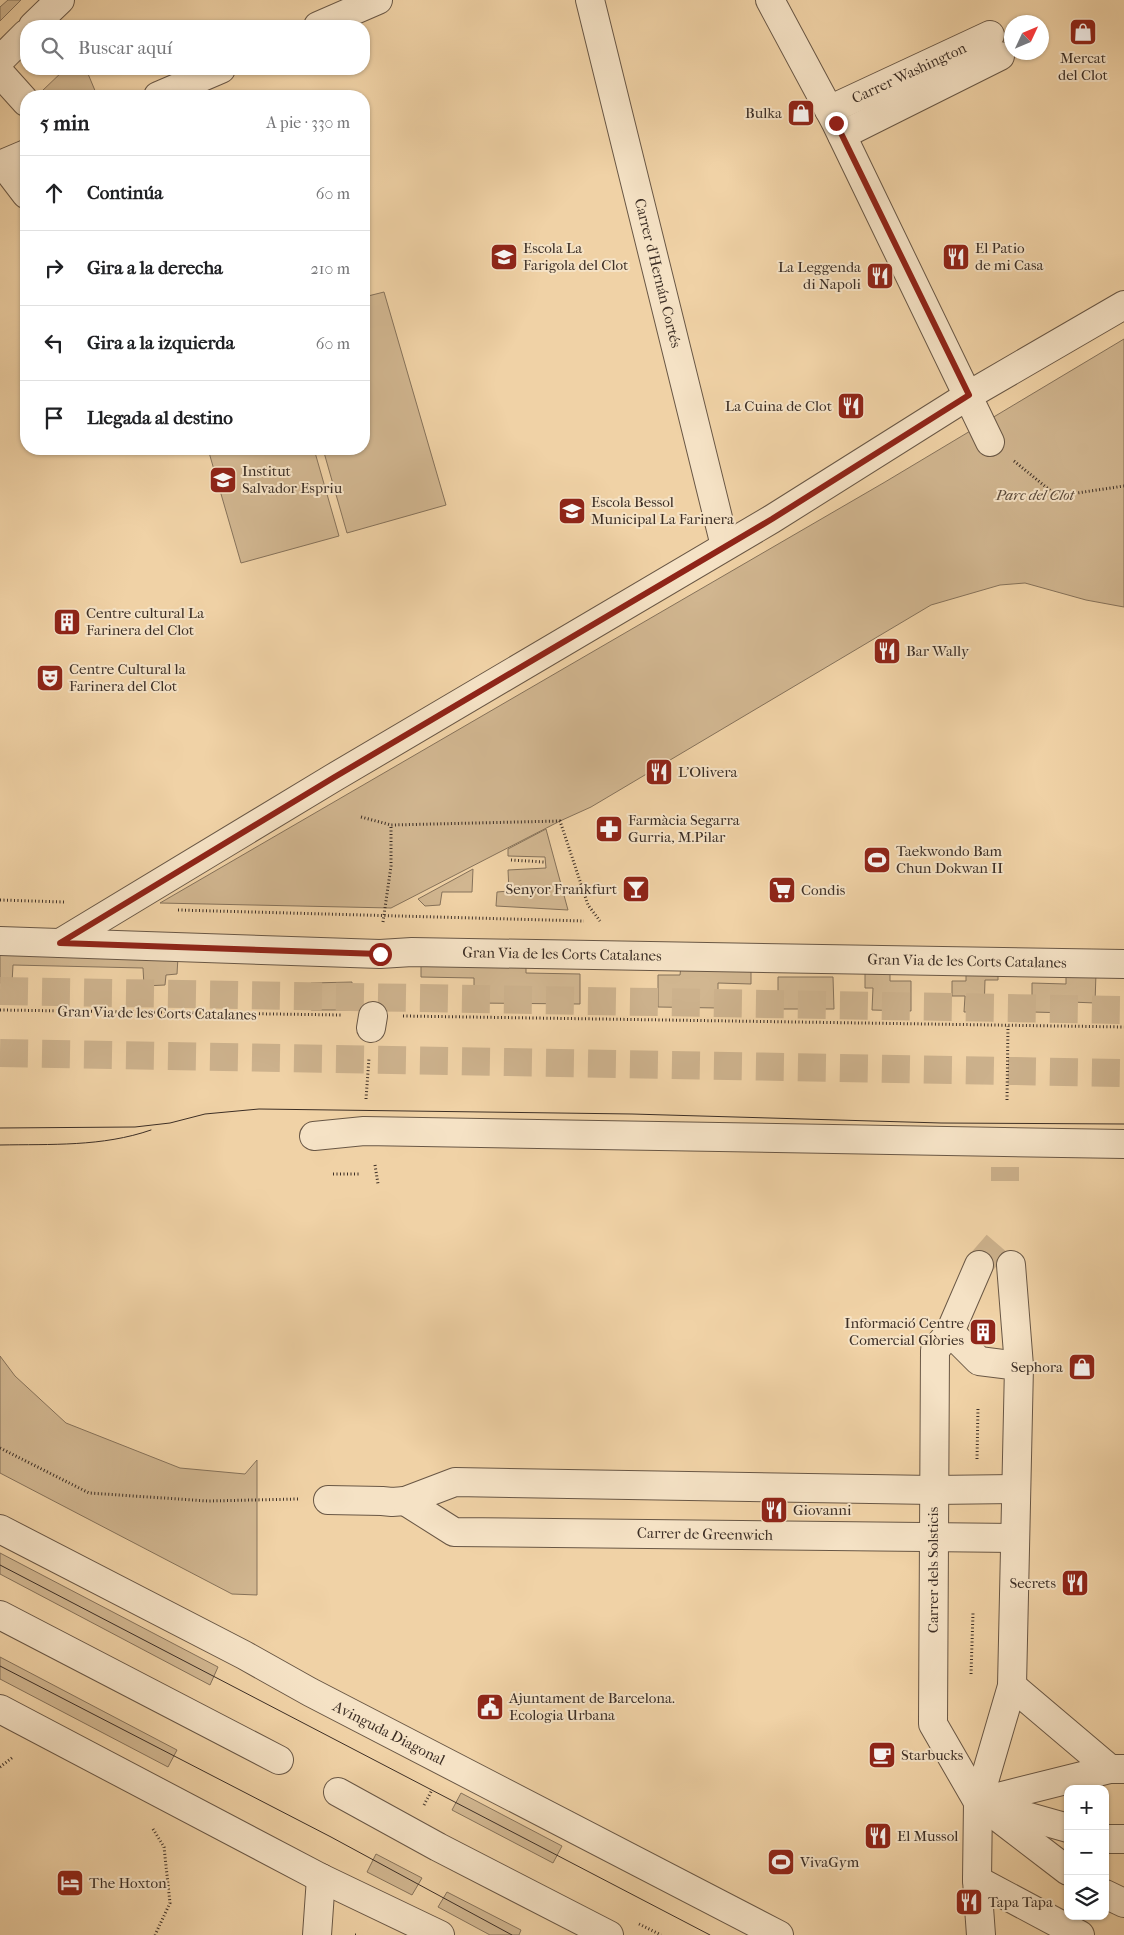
<!DOCTYPE html>
<html lang="es">
<meta charset="utf-8">
<style>
body{margin:0;font-family:"IM FELL French Canon",serif;background:#f6f6f6;color:#202124}
.controls{position:absolute;right:15px;bottom:15px;display:grid;overflow:hidden;border-radius:10px;box-shadow:0 1px 4px #0004}
.controls button{width:45px;height:45px;display:grid;place-items:center;padding:0;border:0;border-bottom:1px solid #e0e0e0;background:#fff;color:#202124;font:25px sans-serif}
.compass{position:absolute;left:1004px;top:15px;width:45px;height:45px;border-radius:50%;background:#fff;box-shadow:0 1px 4px #0004;rotate:46deg}
.stop{position:absolute;width:15px;height:15px;margin:-11px;border:4px solid #8f2418;border-radius:50%;background:#fff}
.stop.end{background:#8f2418;border-color:#fff;box-shadow:0 1px 5px #0008}
.list{margin:0;padding:0;list-style:none}
h2{display:flex;justify-content:space-between;align-items:center;height:65px;margin:0;padding:0 20px;font-size:21px}
h2 small{font-size:16px;font-weight:400;color:#757577}
.list li{display:grid;grid-template-columns:32px 1fr auto;gap:15px;align-items:center;box-sizing:border-box;height:75px;padding:0 20px;border-top:1px solid #e0e0e0}
.list b{display:block;font-size:19px;white-space:nowrap}
.list em{font-size:16px;font-style:normal;color:#757577}
.icon{flex:none;width:28px;height:28px;fill:none;stroke:currentColor;stroke-width:2;stroke-linecap:round;stroke-linejoin:round}
.map{position:relative;flex:none;width:1124px;height:1935px;overflow:hidden}
.search{position:absolute;background:#fff;box-shadow:0 1px 4px #0004;left:20px;top:20px;width:350px;height:55px;display:flex;align-items:center;gap:12px;box-sizing:border-box;padding:0 18px;border-radius:20px;color:#757577;font-size:19px}
.panel{position:absolute;background:#fff;box-shadow:0 1px 4px #0004;left:20px;top:90px;width:350px;height:365px;border-radius:20px}
.map>svg:first-child{display:block}
</style>
<div class="map">
<svg width="1124" height="1935" viewBox="0 0 1124 1935">
<rect width="100%" height="100%" fill="#f0d2a6"/>
<filter id="stains"><feTurbulence type="fractalNoise" baseFrequency=".004" numOctaves="4"/><feColorMatrix values="0 0 0 0 .2 0 0 0 0 .09 0 0 0 0 .02 0 0 0 .5 -.17"/></filter>
<radialGradient id="worn" r=".72"><stop offset=".6" stop-color="#630" stop-opacity="0"/><stop offset="1" stop-color="#630" stop-opacity=".3"/></radialGradient>
<!-- green -->
<g fill="#d1b690" stroke="#86725a">
<path d="M8 0H21L0 21V7Z"/>
<path d="M65 69H86L96 93 89 96H45L41 92Z"/>
<path d="M384 292 446 505 347 533 323 449H364V297Z"/>
<path d="M1124 339V607L1086 600 1025 583 1000 585 931 605 591 807 560 821 391 908 160 903 885 482Z"/>
<path d="M208 449H314L339 536 241 563Z"/>
<path d="M546 829 568 910 496 906 497 892 509 891 508 870 546 868 545 857 508 856V849Z"/>
<path d="M473 869 472 892H442L440 905 425 906 418 899Z"/>
<path d="M0 955 178 957 177 974 166 975 165 985 144 986 143 968 13 965 12 983H0Z"/>
<path d="M421 962 526 963V973L580 974V1004L474 1003V978L421 977Z"/>
<path d="M681 966 751 968V984L718 983V1008L658 1007V975H680Z"/>
<path d="M865 971 890 972V981H911V1011L872 1010 873 988H865Z"/>
<path d="M966 972 998 973V980H985L984 1012H964L965 996H952V981H966Z"/>
<path d="M1066 972 1096 973 1095 1003 1071 1002V1013L1032 1012V983L1066 984Z"/>
<path d="M778 977H833L834 1009H766L765 999H778Z"/>
<path d="M352 982V1010H311V983Z"/>
<path d="M0 1356 15 1376 66 1423 180 1468 245 1474 257 1460V1595L232 1594 0 1473Z"/>
<path d="M0 1553 218 1667 210 1685 0 1574Z"/>
<path d="M0 1657 177 1750 168 1767 0 1679Z"/>
<path d="M461 1793 562 1846 553 1863 452 1810Z"/>
<path d="M376 1854 422 1878 412 1895 367 1872Z"/>
<path d="M447 1892 521 1930 519 1935H490L438 1907Z"/>
</g>
<g fill="none" stroke-linecap="round" stroke-linejoin="round">
<!-- minor-tunnel -->
<g stroke="#ccb18c" stroke-width="28" stroke-dasharray="28 14" stroke-linecap="butt">
<path d="M1005 1181V1167"/>
<path d="M979 1265 1004 1236"/>
</g>
<!-- major-tunnel -->
<g stroke="#ccb18c" stroke-width="28" stroke-dasharray="28 14" stroke-linecap="butt">
<path d="M0 991 1124 1010"/>
<path d="M0 1053 1124 1073"/>
</g>
<!-- minor casing -->
<g stroke="#695745" stroke-width="30">
<g id="minor">
<path d="M590 0 725 546"/>
<path d="M770 0 836 123 990 442"/>
<path d="M33 26 60 0"/>
<path d="M318 26 378 0"/>
<path d="M0 60 26 34"/>
<path d="M0 73 26 102"/>
<path d="M158 96 221 69"/>
<path d="M829 110 990 35"/>
<path d="M842 135 1000 56"/>
<path d="M3 164 26 194"/>
<path d="M0 165 26 154"/>
<path d="M0 941 380 954 412 952 1124 964"/>
<path d="M60 943 333 778 772 519 969 395 1124 305"/>
<path d="M371 1028 373 1016"/>
<path d="M314 1136 364 1131 1124 1144"/>
<path d="M979 1265 950 1332 979 1361 1019 1366 1012 1686 978 1802 977 1880 981 1935"/>
<path d="M1011 1265 1019 1366"/>
<path d="M950 1332 935 1350 933 1724 978 1802 1068 1871"/>
<path d="M328 1500 382 1501 392 1502 405 1501 455 1482 933 1490 1015 1489"/>
<path d="M405 1501 454 1532 1015 1538"/>
<path d="M0 1529 244 1655 310 1692 779 1935"/>
<path d="M0 1615 279 1760"/>
<path d="M1012 1686 1110 1769"/>
<path d="M0 1709 321 1878 440 1935"/>
<path d="M338 1792 438 1847 609 1935"/>
<path d="M978 1802 1110 1769H1124"/>
<path d="M994 1807 1068 1828"/>
<path d="M1105 1839H1124"/>
<path d="M977 1880 1080 1935"/>
<path d="M1105 1894 1124 1903"/>
<path d="M317 1935 321 1878"/>
</g>
</g>
<!-- path -->
<g stroke="#3c2e25" stroke-width="3" stroke-dasharray="1 2.5" stroke-linecap="butt">
<path d="M1014 461 1057 496 1124 486"/>
<path d="M361 817 391 825"/>
<path d="M511 860 544 862"/>
<path d="M0 900 64 902"/>
<path d="M178 910 584 921"/>
<path d="M383 922 391 866V825L560 821 588 905 600 921"/>
<path d="M0 1010 342 1015"/>
<path d="M403 1016 1124 1027"/>
<path d="M366 1099 369 1058"/>
<path d="M1007 1100 1008 1026"/>
<path d="M375 1165 378 1184"/>
<path d="M333 1174H361"/>
<path d="M0 1448 89 1493 208 1501 298 1499"/>
<path d="M977 1459 978 1408"/>
<path d="M971 1674 973 1613"/>
<path d="M0 1767 13 1757"/>
<path d="M424 1805 432 1790"/>
<path d="M153 1829 164 1847 170 1903 155 1935"/>
<path d="M639 1924 661 1935"/>
<path d="M355 1935H358"/>
</g>
<!-- minor -->
<use href="#minor" stroke="#f5e2c5" stroke-width="28"/>
<!-- tram -->
<g stroke="#3c2e25" stroke-width="1">
<path d="M0 1128 135 1127 170 1123 205 1114 259 1109 632 1114 941 1123 1124 1124"/>
<path d="M0 1145C51 1144 102 1147 151 1130"/>
<path d="M0 1565 710 1935"/>
<path d="M0 1666 331 1837 512 1935"/>
</g>
</g>
<g fill="none" stroke-linecap="round" stroke-linejoin="round">
<!-- route -->
<path stroke="#8f2418" stroke-width="6" d="M380 954 60 943 333 778 772 519 969 395 836 123"/>
</g>
<!-- icons -->
<defs>
<g id="shop-square" transform="scale(1.4375)"><rect x="-9" y="-9" width="18" height="18" rx="4" fill="#8f2418" stroke="#f5e2c5"/><path d="M-5-2.5h2.3a2.7 3.5 0 0 1 5.4 0H5L5.5 6h-11ZM-1.5-2.5h3a1.5 2.3 0 0 0-3 0Z" fill="#fff"/></g>
<g id="school-square" transform="scale(1.4375)"><rect x="-9" y="-9" width="18" height="18" rx="4" fill="#8f2418" stroke="#f5e2c5"/><path d="M0-5L7-2L0 1L-7-2ZM-4 1L0 2.5L4 1V4Q0 6-4 4Z" fill="#fff"/></g>
<g id="restaurant-square" transform="scale(1.4375)"><rect x="-9" y="-9" width="18" height="18" rx="4" fill="#8f2418" stroke="#f5e2c5"/><path d="M-5-6h1v4h1v-4h1v4h1v-4h1v5L-1.5 .5V6h-2V.5L-5-1ZM5-6V6H3V1.5H1.5Q1.5-4 5-6Z" fill="#fff"/></g>
<g id="building-square" transform="scale(1.4375)"><rect x="-9" y="-9" width="18" height="18" rx="4" fill="#8f2418" stroke="#f5e2c5"/><path d="M-4-6H4V6H1V3H-1V6H-4ZM-2.5-4.3h1.7v1.8h-1.7ZM.8-4.3h1.7v1.8H.8ZM-2.5-1h1.7V.8h-1.7ZM.8-1h1.7V.8H.8Z" fill="#fff"/></g>
<g id="theatre-square" transform="scale(1.4375)"><rect x="-9" y="-9" width="18" height="18" rx="4" fill="#8f2418" stroke="#f5e2c5"/><path d="M-5-5.5Q0-4 5-5.5V0Q5 5 0 6Q-5 5-5 0ZM-3.3-2.5H-1v1.5H-3.3ZM1-2.5H3.3v1.5H1ZM-2.8 1Q0 5.5 2.8 1Z" fill="#fff"/></g>
<g id="pharmacy-square" transform="scale(1.4375)"><rect x="-9" y="-9" width="18" height="18" rx="4" fill="#8f2418" stroke="#f5e2c5"/><path d="M-2-6h4v4h4v4h-4v4h-4v-4h-4v-4h4Z" fill="#fff"/></g>
<g id="stadium-square" transform="scale(1.4375)"><rect x="-9" y="-9" width="18" height="18" rx="4" fill="#8f2418" stroke="#f5e2c5"/><path d="M0-5a6.5 5 0 1 0 0 10a6.5 5 0 1 0 0-10ZM-3.5-1.8h7v3.6h-7Z" fill="#fff"/></g>
<g id="bar-square" transform="scale(1.4375)"><rect x="-9" y="-9" width="18" height="18" rx="4" fill="#8f2418" stroke="#f5e2c5"/><path d="M-6-5H6L.8 .8V4.5H3.5V6h-7V4.5H-.8V.8Z" fill="#fff"/></g>
<g id="supermarket-square" transform="scale(1.4375)"><rect x="-9" y="-9" width="18" height="18" rx="4" fill="#8f2418" stroke="#f5e2c5"/><path d="M-6-5.5h2.5l.6 2H6L4.5 2H-2.5L-4.4-4H-6ZM-1.5 3.2a1.3 1.3 0 1 0 .1 0ZM3 3.2a1.3 1.3 0 1 0 .1 0Z" fill="#fff"/></g>
<g id="civic-square" transform="scale(1.4375)"><rect x="-9" y="-9" width="18" height="18" rx="4" fill="#8f2418" stroke="#f5e2c5"/><path d="M-.6-6.5H3V-4.5H.6V-3L4-1V1h2V6H-6V1h2V-1L-.6-3ZM-1.2 2.5V6h2.4V2.5Z" fill="#fff"/></g>
<g id="cafe-square" transform="scale(1.4375)"><rect x="-9" y="-9" width="18" height="18" rx="4" fill="#8f2418" stroke="#f5e2c5"/><path d="M-5.5-4.5H6V0H3Q3 3.5 0 3.5H-2.5Q-5.5 3.5-5.5 0ZM3-3.2v2h1.7v-2ZM-6 4.5H4V6H-6Z" fill="#fff"/></g>
<g id="hotel-square" transform="scale(1.4375)"><rect x="-9" y="-9" width="18" height="18" rx="4" fill="#8f2418" stroke="#f5e2c5"/><path d="M-6-4.5h1.5V1H6V5H4.5V3h-9V5H-6ZM-4 0a1.8 1.8 0 1 1 3.6 0ZM.5 0V-2.5h3Q6-2.5 6 0Z" fill="#fff"/></g>
</defs>
<g fill-rule="evenodd">
<use href="#shop-square" x="1083" y="32"/>
<use href="#shop-square" x="801" y="113"/>
<use href="#school-square" x="504" y="257"/>
<use href="#restaurant-square" x="956" y="257"/>
<use href="#restaurant-square" x="880" y="276"/>
<use href="#restaurant-square" x="851" y="406"/>
<use href="#school-square" x="223" y="480"/>
<use href="#school-square" x="572" y="511"/>
<use href="#building-square" x="67" y="622"/>
<use href="#restaurant-square" x="887" y="651"/>
<use href="#theatre-square" x="50" y="678"/>
<use href="#restaurant-square" x="659" y="772"/>
<use href="#pharmacy-square" x="609" y="829"/>
<use href="#stadium-square" x="877" y="860"/>
<use href="#bar-square" x="636" y="889"/>
<use href="#supermarket-square" x="782" y="890"/>
<use href="#building-square" x="983" y="1332"/>
<use href="#shop-square" x="1082" y="1367"/>
<use href="#restaurant-square" x="774" y="1510"/>
<use href="#restaurant-square" x="1075" y="1583"/>
<use href="#civic-square" x="490" y="1707"/>
<use href="#cafe-square" x="882" y="1755"/>
<use href="#restaurant-square" x="878" y="1836"/>
<use href="#stadium-square" x="781" y="1862"/>
<use href="#hotel-square" x="70" y="1883"/>
<use href="#restaurant-square" x="969" y="1902"/>
</g>
<g text-anchor="middle" dominant-baseline="central" stroke-width="4" stroke-linejoin="round" paint-order="stroke">
<!-- poi labels -->
<g font-size="15" fill="#3c2e25" stroke="#f5e2c5" text-anchor="start">
<text x="1083" y="58" text-anchor="middle">Mercat<tspan x="1083" dy="17">del Clot</tspan></text>
<text x="782" y="113" text-anchor="end">Bulka</text>
<text x="523" y="248">Escola La<tspan x="523" dy="17">Farigola del Clot</tspan></text>
<text x="975" y="248">El Patio<tspan x="975" dy="17">de mi Casa</tspan></text>
<text x="861" y="267" text-anchor="end">La Leggenda<tspan x="861" dy="17">di Napoli</tspan></text>
<text x="832" y="406" text-anchor="end">La Cuina de Clot</text>
<text x="242" y="471">Institut<tspan x="242" dy="17">Salvador Espriu</tspan></text>
<text x="591" y="502">Escola Bessol<tspan x="591" dy="17">Municipal La Farinera</tspan></text>
<text x="86" y="613">Centre cultural La<tspan x="86" dy="17">Farinera del Clot</tspan></text>
<text x="906" y="651">Bar Wally</text>
<text x="69" y="669">Centre Cultural la<tspan x="69" dy="17">Farinera del Clot</tspan></text>
<text x="678" y="772">L'Olivera</text>
<text x="628" y="820">Farmàcia Segarra<tspan x="628" dy="17">Gurria, M.Pilar</tspan></text>
<text x="896" y="851">Taekwondo Bam<tspan x="896" dy="17">Chun Dokwan II</tspan></text>
<text x="617" y="889" text-anchor="end">Senyor Frankfurt</text>
<text x="801" y="890">Condis</text>
<text x="964" y="1323" text-anchor="end">Informació Centre<tspan x="964" dy="17">Comercial Glòries</tspan></text>
<text x="1063" y="1367" text-anchor="end">Sephora</text>
<text x="793" y="1510">Giovanni</text>
<text x="1056" y="1583" text-anchor="end">Secrets</text>
<text x="509" y="1698">Ajuntament de Barcelona.<tspan x="509" dy="17">Ecologia Urbana</tspan></text>
<text x="901" y="1755">Starbucks</text>
<text x="897" y="1836">El Mussol</text>
<text x="800" y="1862">VivaGym</text>
<text x="89" y="1883">The Hoxton</text>
<text x="988" y="1902">Tapa Tapa</text>
</g>
<!-- street labels -->
<g font-size="15" fill="#3c2e25" stroke="#f5e2c5">
<text transform="translate(909 73) rotate(-25)">Carrer Washington</text>
<text transform="translate(658 273) rotate(76)">Carrer d'Hernán Cortés</text>
<text transform="translate(562 954) rotate(1)">Gran Via de les Corts Catalanes</text>
<text transform="translate(967 961) rotate(1)">Gran Via de les Corts Catalanes</text>
<text transform="translate(157 1013) rotate(1)">Gran Via de les Corts Catalanes</text>
<text transform="translate(705 1534) rotate(1)">Carrer de Greenwich</text>
<text transform="translate(933 1570) rotate(-90)">Carrer dels Solsticis</text>
<text transform="translate(389 1733) rotate(27)">Avinguda Diagonal</text>
</g>
<!-- park labels -->
<g font-size="15" font-style="italic" fill="#5a493a" stroke="#f5e2c5">
<text x="1035" y="495">Parc del Clot</text>
</g>
</g>
<rect width="100%" height="100%" filter="url(#stains)"/>
<rect width="100%" height="100%" fill="url(#worn)"/>
</svg>
<div class="controls">
<button>+</button>
<button>−</button>
<button><svg class="icon" aria-label="layers" viewBox="0 0 24 24"><path d="M12 4l9 5-9 5-9-5zM3 14l9 5 9-5"/></svg></button>
</div>
<svg class="compass" viewBox="-18 -18 36 36"><path d="M0-13l5 13h-10z" fill="#e53935"/><path d="M0 13l5-13h-10z" fill="#757577"/></svg>
<div class="stop" style="left:380px;top:954px"></div>
<div class="stop end" style="left:836px;top:123px"></div>
<div class="search"><svg class="icon" aria-label="search" viewBox="0 0 24 24"><circle cx="10" cy="10" r="6"/><path d="M15 15l6 6"/></svg>Buscar aquí</div>
<section class="panel">
<h2>5 min<small>A pie · 330 m</small></h2>
<ul class="list">
<li><svg class="icon" aria-label="ahead" viewBox="0 0 24 24"><path d="M12 20V5M6 11l6-6 6 6"/></svg><div><b>Continúa</b></div><em>60 m</em></li>
<li><svg class="icon" aria-label="right" viewBox="0 0 24 24"><path d="M7 20v-9h11M14 6l5 5-5 5"/></svg><div><b>Gira a la derecha</b></div><em>210 m</em></li>
<li><svg class="icon" aria-label="left" viewBox="0 0 24 24"><path d="M17 20v-9H6M10 6l-5 5 5 5"/></svg><div><b>Gira a la izquierda</b></div><em>60 m</em></li>
<li><svg class="icon" aria-label="arrive" viewBox="0 0 24 24"><path d="M6 21V4h12l-3 4 3 4H6"/></svg><div><b>Llegada al destino</b></div></li>
</ul>
</section>
</div>
